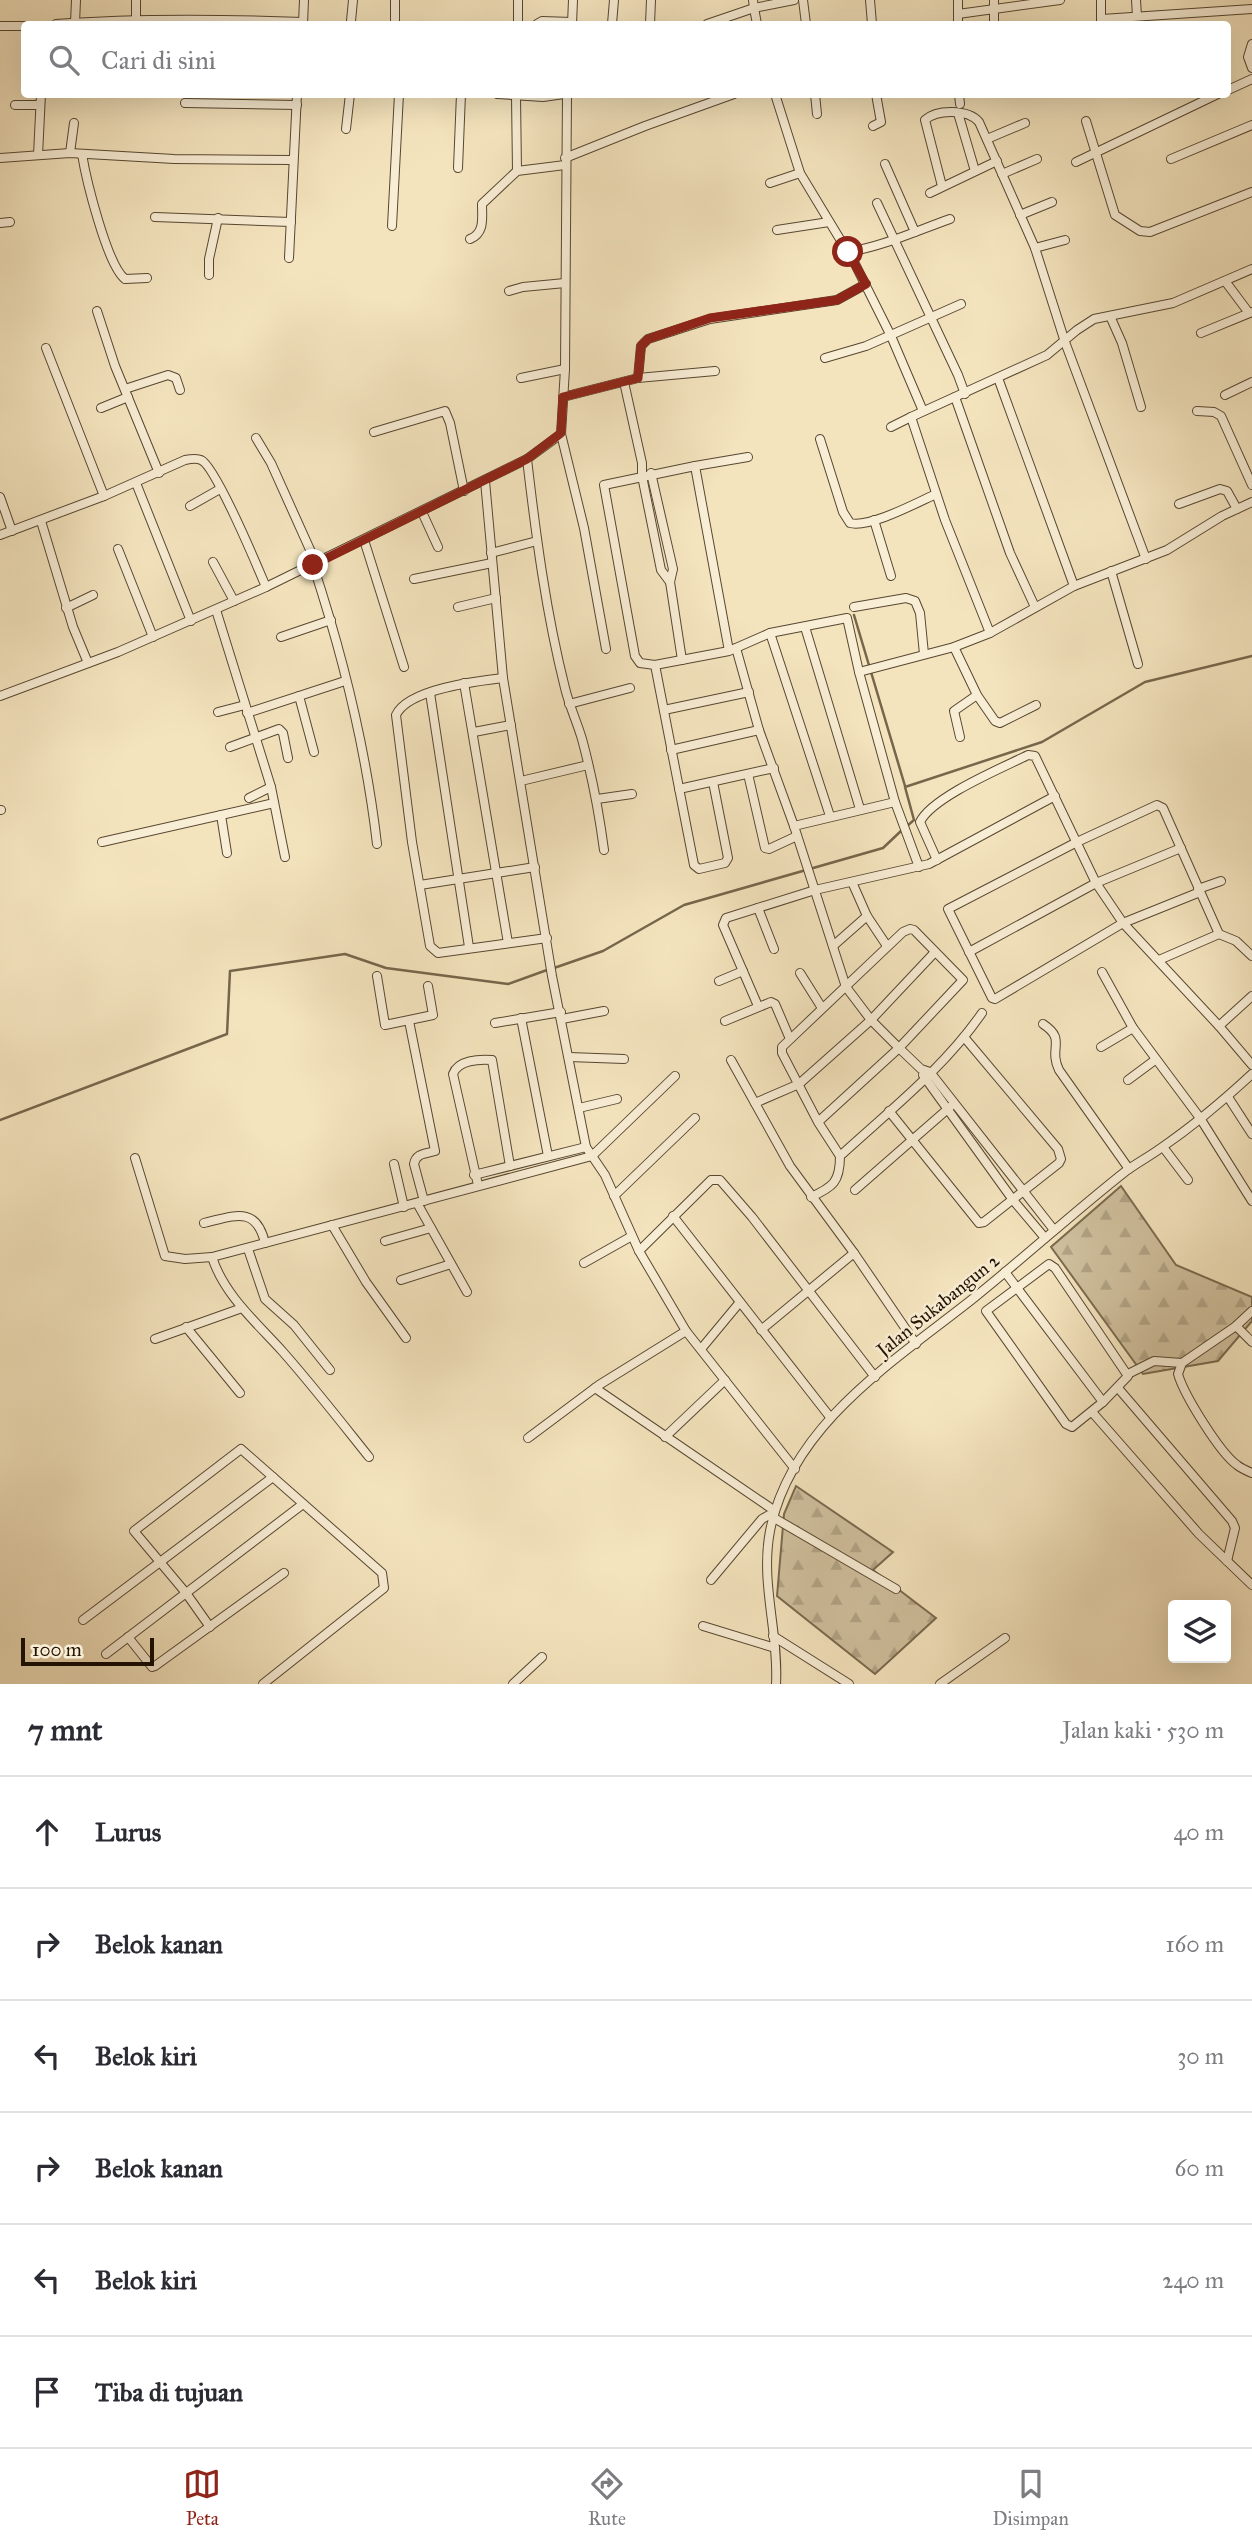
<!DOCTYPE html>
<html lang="id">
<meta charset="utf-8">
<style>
body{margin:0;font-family:"IM FELL Great Primer",serif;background:#f7f7f7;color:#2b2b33}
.controls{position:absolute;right:21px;bottom:21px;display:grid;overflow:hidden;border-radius:7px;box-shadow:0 7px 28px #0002}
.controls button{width:63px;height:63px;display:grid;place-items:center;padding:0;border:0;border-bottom:2px solid #e1e1e2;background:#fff;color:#2b2b33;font:35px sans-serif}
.scale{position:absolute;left:21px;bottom:18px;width:133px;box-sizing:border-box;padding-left:7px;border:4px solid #231300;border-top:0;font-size:19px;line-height:24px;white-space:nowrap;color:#231300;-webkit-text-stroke:5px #f8edd5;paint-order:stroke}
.stop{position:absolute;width:21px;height:21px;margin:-16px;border:5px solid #8f2418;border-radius:50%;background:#fff}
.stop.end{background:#8f2418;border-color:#fff;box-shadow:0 2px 7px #0008}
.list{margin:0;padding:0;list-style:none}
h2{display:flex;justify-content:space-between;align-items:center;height:91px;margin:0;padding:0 28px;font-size:30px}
h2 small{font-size:23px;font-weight:400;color:#7c7c81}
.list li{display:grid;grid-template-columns:46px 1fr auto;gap:21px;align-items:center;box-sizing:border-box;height:112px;padding:0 28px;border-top:2px solid #e1e1e2}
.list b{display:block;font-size:26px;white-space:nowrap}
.list em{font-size:23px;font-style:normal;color:#7c7c81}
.icon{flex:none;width:38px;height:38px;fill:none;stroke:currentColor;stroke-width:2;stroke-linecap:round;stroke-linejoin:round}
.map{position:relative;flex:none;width:1252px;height:1684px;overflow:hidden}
.search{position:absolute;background:#fff;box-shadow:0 7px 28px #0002;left:21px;right:21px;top:21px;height:77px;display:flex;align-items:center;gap:18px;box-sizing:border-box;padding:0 24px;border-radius:7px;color:#7c7c81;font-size:26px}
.sheet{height:763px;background:#fff}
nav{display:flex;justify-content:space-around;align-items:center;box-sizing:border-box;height:98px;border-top:2px solid #e1e1e2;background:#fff;font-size:19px;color:#7c7c81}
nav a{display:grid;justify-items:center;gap:4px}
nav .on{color:#8f2418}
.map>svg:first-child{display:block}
</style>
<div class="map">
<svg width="1252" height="1684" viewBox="0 0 1252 1684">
<defs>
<pattern id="forest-firs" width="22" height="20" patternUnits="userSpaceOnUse" patternTransform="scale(1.75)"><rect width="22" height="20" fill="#d0c09e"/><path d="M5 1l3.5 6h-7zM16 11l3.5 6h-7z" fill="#b2a486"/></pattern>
</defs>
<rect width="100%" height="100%" fill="#f4e4be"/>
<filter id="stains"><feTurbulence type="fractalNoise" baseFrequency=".00286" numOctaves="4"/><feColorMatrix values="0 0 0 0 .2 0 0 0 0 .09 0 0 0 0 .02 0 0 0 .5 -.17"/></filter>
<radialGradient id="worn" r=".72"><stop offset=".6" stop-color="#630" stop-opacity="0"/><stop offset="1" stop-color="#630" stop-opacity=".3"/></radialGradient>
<!-- forest -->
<g fill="url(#forest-firs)" stroke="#7a6a4f" stroke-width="2">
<path d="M1121 1186 1176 1265 1252 1297V1321L1218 1361 1143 1374 1051 1247Z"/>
<path d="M796 1486 893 1552 873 1570 936 1618 875 1674 777 1596 784 1514Z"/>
</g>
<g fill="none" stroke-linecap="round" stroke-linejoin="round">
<!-- stream -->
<g stroke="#76664b" stroke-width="2.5">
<path d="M854 615 905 786"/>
<path d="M907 826 914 820 905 787 1042 742 1145 682 1252 656"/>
<path d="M554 968 603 951 684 905 883 848 902 830"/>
<path d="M0 1120 227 1034 230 971 345 954 386 968 508 984 547 970"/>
</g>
<!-- street casing -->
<g stroke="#574730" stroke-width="10">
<g id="street">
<path d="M753 0 754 8 794 0"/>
<path d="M803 0 806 24"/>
<path d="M870 0 872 24"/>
<path d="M958 0V24"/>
<path d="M994 0V24"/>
<path d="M1101 0V22"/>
<path d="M1136 0 1137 16"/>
<path d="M958 14 1060 0"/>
<path d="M1102 19 1252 9"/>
<path d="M136 20V0"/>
<path d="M351 21 353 0"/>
<path d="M75 23 76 0"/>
<path d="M395 23V0"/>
<path d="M56 24C138 18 220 19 303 22"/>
<path d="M303 24 304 0"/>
<path d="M518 24V0"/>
<path d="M537 24 542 21 572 22"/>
<path d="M572 24 573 0"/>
<path d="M612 24 614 0"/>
<path d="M650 24 651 0"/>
<path d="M707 24 754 8 757 24"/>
<path d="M0 26H24"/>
<path d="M1252 44 1248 57 1252 68"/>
<path d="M1228 90 1252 79"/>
<path d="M497 94 543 97 564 94"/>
<path d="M775 94 800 173 855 264 891 336 923 411"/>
<path d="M815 94 817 114"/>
<path d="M959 94 960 104"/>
<path d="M516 96 517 171"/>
<path d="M185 103 297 105"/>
<path d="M15 105H40"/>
<path d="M958 113 975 171"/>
<path d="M1086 121 1115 215 1140 231 1150 232 1252 192"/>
<path d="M873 126 881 122 876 94"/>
<path d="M346 129 350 94"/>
<path d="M987 139 1025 123"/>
<path d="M70 153 74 123"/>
<path d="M82 154C86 179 107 265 125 279L147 278"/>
<path d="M38 155 41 94"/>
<path d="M0 158 70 153 174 159 293 160"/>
<path d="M565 158 645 126 734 94"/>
<path d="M1171 159 1252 125"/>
<path d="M1076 162 1218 94"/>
<path d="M885 164 915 232"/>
<path d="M458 168 461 94"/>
<path d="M1002 174 1037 159"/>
<path d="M770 183 800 173"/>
<path d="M942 186 925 120C937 109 968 109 979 122L1035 248 1065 342 1146 559"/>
<path d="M930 193 997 161"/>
<path d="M877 203 958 375 965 394"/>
<path d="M1020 215 1052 202"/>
<path d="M155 217 291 222"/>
<path d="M0 223 10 222"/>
<path d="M392 226 399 94"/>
<path d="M777 230 829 222"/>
<path d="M470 239C485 233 482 218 482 204L517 171 565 165"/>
<path d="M1035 248 1065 240"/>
<path d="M848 252C884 246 916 231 950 219"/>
<path d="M289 258 297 94"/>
<path d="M209 275V259L218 218"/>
<path d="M1225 281 1249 313"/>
<path d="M509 291 523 287 565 283"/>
<path d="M97 311 115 366 159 473"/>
<path d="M1110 316 1122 343 1141 407"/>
<path d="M1201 333 1252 312"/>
<path d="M46 348 104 496"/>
<path d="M825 358 866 346 961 304"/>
<path d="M521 378 565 369"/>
<path d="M638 378 641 346 648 339 710 319 837 300 866 284"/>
<path d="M998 378 1074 586"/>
<path d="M624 382 642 463V476L661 570 670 582"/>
<path d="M125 389 168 375 176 378 180 390"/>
<path d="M1225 395 1252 382"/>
<path d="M563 397 638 378 715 371"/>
<path d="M955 397 1010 553 1035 607"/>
<path d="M101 408 128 397"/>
<path d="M1197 411 1214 412 1221 416 1252 485"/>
<path d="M891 427 911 417"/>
<path d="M374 432 445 411 450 423 464 491"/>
<path d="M561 434 584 528 606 649"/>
<path d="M256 438 271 463 316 563"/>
<path d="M820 439 843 512 850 523C870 528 916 503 936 494"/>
<path d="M527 459C536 536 546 613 565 688 569 705 577 722 582 739 592 776 599 812 604 850"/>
<path d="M695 466 748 457"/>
<path d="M651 473 673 569 670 582 682 660"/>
<path d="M485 481 503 678 552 976 586 1147 605 1175 639 1251 686 1331 795 1469"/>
<path d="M136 483 191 621"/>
<path d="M0 497 12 531"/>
<path d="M1179 504 1220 489 1227 491 1237 509"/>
<path d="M190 506 220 489"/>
<path d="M422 512 438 547"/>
<path d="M874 520 891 576"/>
<path d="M41 521 73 627 88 663"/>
<path d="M0 535 104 496 185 460C190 459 197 458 201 460 215 465 258 568 266 587"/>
<path d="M364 540 404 667"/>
<path d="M118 549 153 637"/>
<path d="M491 553 537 541"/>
<path d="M213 562 234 601"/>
<path d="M313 565C343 656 366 749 377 844"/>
<path d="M1111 571 1138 664"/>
<path d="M414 579 492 563"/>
<path d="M458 607 496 598"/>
<path d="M854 607 906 598 915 601 920 613 924 654"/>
<path d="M66 608 93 595"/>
<path d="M216 610 271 787 285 857"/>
<path d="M805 627 860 809"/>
<path d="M770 633 830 816"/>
<path d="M990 633 1074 586 1167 550 1222 516 1252 502"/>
<path d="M281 637 331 620"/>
<path d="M954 647 977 695 995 721 1000 723 1036 705"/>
<path d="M736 648 759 730 794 826 846 987 871 1020 899 1048 921 1069 930 1072 1054 1230"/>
<path d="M729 651 695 466 604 485 635 656 640 663 655 665 729 651 770 633 847 618 859 672 895 802 794 826"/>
<path d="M655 665 694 865 699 869 725 863 728 858 713 782"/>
<path d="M859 672 954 647 990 633 945 520 911 417 1047 355 1077 330 1094 319 1173 303 1252 269"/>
<path d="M503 678C477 681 408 689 396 715L412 842 430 946 438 953 547 938"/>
<path d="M464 683 508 943"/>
<path d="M430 693 469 947"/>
<path d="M0 696 118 652 266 587 527 459 561 434 565 369 567 94"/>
<path d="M299 696 314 752"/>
<path d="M569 704 630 688"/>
<path d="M664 710 749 692"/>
<path d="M218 712 245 705"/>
<path d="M247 713 345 681"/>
<path d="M474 732 511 725"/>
<path d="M960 737 954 711 977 695"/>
<path d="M230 747 279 729 283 733 288 758"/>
<path d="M671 750 759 730"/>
<path d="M748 774 765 848 769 849 797 836"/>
<path d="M521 781 588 765"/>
<path d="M679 789 774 768"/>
<path d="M249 798 271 787"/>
<path d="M597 799 632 794"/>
<path d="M895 802 919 867"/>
<path d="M0 810H1"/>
<path d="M221 815 227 853"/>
<path d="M102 842 274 803"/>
<path d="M937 860 920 822C932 797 1002 768 1028 755L1035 756 1096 883 1123 923 1219 1026 1252 1065"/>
<path d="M852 882 867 916 887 946"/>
<path d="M420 885 535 867"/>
<path d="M1198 889 1221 881"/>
<path d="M1200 892 1123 923 995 999 992 998 948 909 1077 842 1157 805 1163 808 1219 934 1236 941 1252 956"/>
<path d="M758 908 774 949"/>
<path d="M833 946 867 916"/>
<path d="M969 952 1096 883 1181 848"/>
<path d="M1159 960 1219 934"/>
<path d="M1102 972 1133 1028 1200 1118 1252 1201"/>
<path d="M800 973 822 1008"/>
<path d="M377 976 385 1025 433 1015 428 986"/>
<path d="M719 981 743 971"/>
<path d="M758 1006 723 925 726 918 815 890 929 864 1055 796"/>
<path d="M521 1018 548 1156"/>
<path d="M562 1019 604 1011"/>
<path d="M409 1021 435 1151C425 1154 416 1153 414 1164L424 1201"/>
<path d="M725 1021 771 1002 775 1004 790 1039"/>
<path d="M495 1023 561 1012"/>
<path d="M1043 1024C1067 1040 1048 1047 1059 1070L1129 1169"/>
<path d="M1219 1026 1252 996"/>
<path d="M1101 1047 1133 1028"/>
<path d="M569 1057 624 1059"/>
<path d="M731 1060 790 1166 854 1253 916 1344"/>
<path d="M923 1075 1013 1200 1045 1238"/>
<path d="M1128 1080 1155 1060"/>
<path d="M1228 1097 1252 1134"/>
<path d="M755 1103 799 1084 871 1020 935 952"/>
<path d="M579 1108 617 1099"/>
<path d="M889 1111 979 1223 984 1222 1059 1163 1061 1159 1058 1149 964 1037"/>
<path d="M818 1122 899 1048 963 980 914 930 910 929 903 932 782 1047V1053L818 1122 840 1156C889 1111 944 1068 982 1013"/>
<path d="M1163 1147 1188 1180"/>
<path d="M135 1158 165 1256 185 1259 212 1257 592 1156 675 1076"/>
<path d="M394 1164 404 1207"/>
<path d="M474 1175 586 1147"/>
<path d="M478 1185 453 1074C458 1060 479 1059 492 1060L510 1166"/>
<path d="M855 1190 950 1107"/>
<path d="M614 1196 695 1118"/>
<path d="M811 1197C833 1187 840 1182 840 1156"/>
<path d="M417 1203 467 1292"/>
<path d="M673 1216 830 1417"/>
<path d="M204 1223C234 1216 256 1205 265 1243"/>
<path d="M332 1225 366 1282 406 1338"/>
<path d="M385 1241 431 1228"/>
<path d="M248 1249 265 1299 294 1325 330 1370"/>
<path d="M639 1251 711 1180H720L752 1217 875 1377"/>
<path d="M212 1257C224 1295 257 1323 283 1352 313 1386 341 1422 369 1457"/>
<path d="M584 1263 632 1236"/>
<path d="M1049 1264 1055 1268 1128 1376 1103 1402 1072 1427 1066 1424 986 1311Z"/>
<path d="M1005 1272 1103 1402"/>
<path d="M401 1280 451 1264"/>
<path d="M1252 1311 1236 1326 1182 1363 1178 1374C1184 1395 1220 1453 1237 1465 1242 1469 1247 1471 1252 1473"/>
<path d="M1236 1326 1252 1342"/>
<path d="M186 1327 240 1393"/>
<path d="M761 1330 854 1253"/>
<path d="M155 1339 242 1308"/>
<path d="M701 1349 740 1302"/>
<path d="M1128 1374 1154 1361 1182 1363"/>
<path d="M595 1388 775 1511"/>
<path d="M1118 1388 1232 1521 1235 1528 1227 1561"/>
<path d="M1092 1412 1199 1534 1252 1585"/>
<path d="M665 1437 725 1380"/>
<path d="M528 1438 599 1385 686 1331"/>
<path d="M711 1580 762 1519 769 1515 896 1589"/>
<path d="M83 1620 273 1477"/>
<path d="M703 1626 775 1648"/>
<path d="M210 1627 186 1593 134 1531 241 1449 382 1573 384 1588 263 1684"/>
<path d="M773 1636 849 1684"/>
<path d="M128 1637 152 1667 155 1666 284 1573"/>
<path d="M106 1654 303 1504"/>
<path d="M513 1684 542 1657"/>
<path d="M776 1684C779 1633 760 1583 770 1531 791 1424 896 1360 975 1297 1026 1256 1074 1212 1126 1171 1137 1163 1150 1156 1161 1148 1193 1126 1224 1100 1252 1074"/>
<path d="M940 1684 1005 1638"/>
</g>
</g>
<!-- street -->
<use href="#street" stroke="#f8edd5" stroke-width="8"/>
</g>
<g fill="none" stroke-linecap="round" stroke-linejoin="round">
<!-- route -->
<path stroke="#8f2418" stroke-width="9" d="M313 565 527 459 561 433 563 397 638 378 641 346 648 339 710 318 837 300 866 284 848 252"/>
</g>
<g text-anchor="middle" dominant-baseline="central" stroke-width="5" stroke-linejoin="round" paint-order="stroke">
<!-- street labels -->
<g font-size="19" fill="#231300" stroke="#f8edd5">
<text transform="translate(938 1305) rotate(-39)">Jalan Sukabangun 2</text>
</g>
</g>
<rect width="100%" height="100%" filter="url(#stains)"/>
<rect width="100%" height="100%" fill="url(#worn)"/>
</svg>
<div class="controls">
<button><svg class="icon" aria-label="layers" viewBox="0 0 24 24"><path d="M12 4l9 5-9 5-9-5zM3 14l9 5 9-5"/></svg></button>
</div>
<div class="scale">100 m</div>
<div class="stop" style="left:848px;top:252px"></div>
<div class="stop end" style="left:313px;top:565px"></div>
<div class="search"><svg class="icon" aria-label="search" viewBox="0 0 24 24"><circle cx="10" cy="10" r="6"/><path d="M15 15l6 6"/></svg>Cari di sini</div>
</div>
<section class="sheet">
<h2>7 mnt<small>Jalan kaki · 530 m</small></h2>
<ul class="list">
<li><svg class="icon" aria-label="ahead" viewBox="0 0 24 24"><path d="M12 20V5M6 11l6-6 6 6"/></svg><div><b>Lurus</b></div><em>40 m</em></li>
<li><svg class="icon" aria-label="right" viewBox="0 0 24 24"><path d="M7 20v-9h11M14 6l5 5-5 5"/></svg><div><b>Belok kanan</b></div><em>160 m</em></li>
<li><svg class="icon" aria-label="left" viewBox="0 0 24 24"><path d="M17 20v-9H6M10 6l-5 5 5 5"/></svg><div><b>Belok kiri</b></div><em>30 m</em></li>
<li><svg class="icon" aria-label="right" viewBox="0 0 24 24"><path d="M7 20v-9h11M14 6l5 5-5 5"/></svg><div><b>Belok kanan</b></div><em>60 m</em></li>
<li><svg class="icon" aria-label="left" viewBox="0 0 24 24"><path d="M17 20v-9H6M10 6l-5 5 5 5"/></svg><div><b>Belok kiri</b></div><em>240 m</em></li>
<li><svg class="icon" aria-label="arrive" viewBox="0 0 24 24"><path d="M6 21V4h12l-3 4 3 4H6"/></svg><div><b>Tiba di tujuan</b></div></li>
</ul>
</section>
<nav>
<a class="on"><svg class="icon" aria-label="map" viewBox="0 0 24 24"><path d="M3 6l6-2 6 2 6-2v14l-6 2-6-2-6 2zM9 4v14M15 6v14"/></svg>Peta</a>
<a><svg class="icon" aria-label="directions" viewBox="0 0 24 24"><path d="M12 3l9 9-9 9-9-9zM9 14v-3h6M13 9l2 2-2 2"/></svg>Rute</a>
<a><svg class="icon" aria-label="saved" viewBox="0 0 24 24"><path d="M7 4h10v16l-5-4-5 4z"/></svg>Disimpan</a>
</nav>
